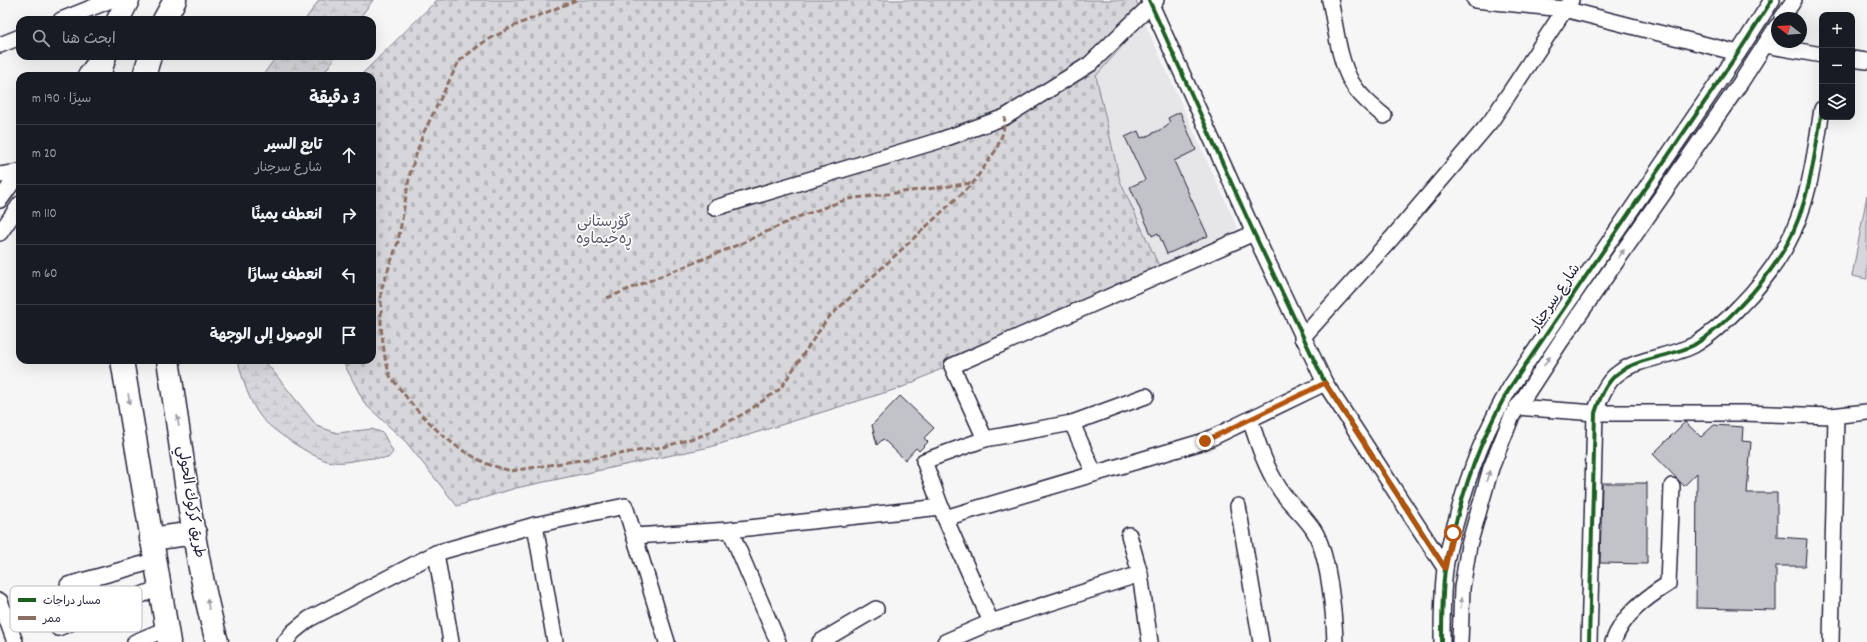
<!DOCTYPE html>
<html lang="ar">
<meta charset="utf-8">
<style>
body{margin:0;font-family:Dekko,"Playpen Sans Arabic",sans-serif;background:#20242c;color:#f1f3f6;direction:rtl}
.controls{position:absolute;right:12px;top:12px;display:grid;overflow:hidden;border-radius:8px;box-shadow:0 4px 16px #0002}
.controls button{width:36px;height:36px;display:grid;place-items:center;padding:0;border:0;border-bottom:1px solid #363941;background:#171b24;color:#f1f3f6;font:20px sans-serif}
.compass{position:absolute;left:1771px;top:12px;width:36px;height:36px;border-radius:50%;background:#171b24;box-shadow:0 4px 16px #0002;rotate:287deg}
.stop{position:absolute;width:12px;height:12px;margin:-9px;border:3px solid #b45309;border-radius:50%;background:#fff}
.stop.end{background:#b45309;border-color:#fff;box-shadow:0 1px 4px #0008}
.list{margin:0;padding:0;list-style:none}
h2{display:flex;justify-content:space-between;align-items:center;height:52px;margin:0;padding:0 16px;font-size:17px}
h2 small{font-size:13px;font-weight:400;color:#9ea1a6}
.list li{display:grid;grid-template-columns:26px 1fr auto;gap:12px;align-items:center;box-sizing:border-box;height:60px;padding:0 16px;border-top:1px solid #363941}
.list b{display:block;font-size:15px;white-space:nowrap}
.list p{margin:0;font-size:13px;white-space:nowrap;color:#9ea1a6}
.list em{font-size:13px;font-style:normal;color:#9ea1a6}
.icon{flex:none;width:22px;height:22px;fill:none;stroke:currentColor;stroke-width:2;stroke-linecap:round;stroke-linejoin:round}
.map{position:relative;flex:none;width:1867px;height:642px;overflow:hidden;direction:ltr}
.search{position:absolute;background:#171b24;box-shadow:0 4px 16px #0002;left:16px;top:16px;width:360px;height:44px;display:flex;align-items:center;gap:10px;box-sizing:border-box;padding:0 14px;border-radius:12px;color:#9ea1a6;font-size:15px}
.panel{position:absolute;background:#171b24;box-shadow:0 4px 16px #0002;left:16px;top:72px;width:360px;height:292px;border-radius:12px;direction:rtl}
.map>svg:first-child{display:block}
</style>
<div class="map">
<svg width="1867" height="642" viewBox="0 0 1867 642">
<defs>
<pattern id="wetland-marsh" width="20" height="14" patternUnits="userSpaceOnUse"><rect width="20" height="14" fill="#d7d7db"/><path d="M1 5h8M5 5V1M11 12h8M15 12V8" fill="none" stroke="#b8b8bd"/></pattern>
<pattern id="cemetery-stones" width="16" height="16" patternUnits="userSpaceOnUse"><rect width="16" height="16" fill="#d7d7db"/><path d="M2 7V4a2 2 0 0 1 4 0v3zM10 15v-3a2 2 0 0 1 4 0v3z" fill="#b8b8bd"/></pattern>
</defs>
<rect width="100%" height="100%" fill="#f6f6f7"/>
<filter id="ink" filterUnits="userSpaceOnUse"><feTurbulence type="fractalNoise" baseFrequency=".025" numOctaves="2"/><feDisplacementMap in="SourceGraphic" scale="8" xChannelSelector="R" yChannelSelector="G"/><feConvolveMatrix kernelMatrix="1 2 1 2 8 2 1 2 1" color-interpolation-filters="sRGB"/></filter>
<g filter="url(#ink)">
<!-- built -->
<path fill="#e6e6e9" d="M1144 21 1238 229 1159 266 1120 181 1096 76Z"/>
<!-- wetland -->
<g fill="url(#wetland-marsh)" stroke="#7c7c8b">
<path d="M319 0H373L358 20H305Z"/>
<path d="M277 56H336L322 76H262Z"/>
<path d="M238 360H264L317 426 337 433 372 429 383 433 393 452 388 458C383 459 378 458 373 458 358 459 342 465 327 461 311 456 271 430 261 417 249 402 242 378 238 360Z"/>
</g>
<!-- cemetery -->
<path fill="url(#cemetery-stones)" stroke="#7c7c8b" d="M437 0H1136L1144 21 1096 76 1120 181 1159 266 903 387 710 447 516 488 457 506 406 442 365 404 342 360H372V76H360Z"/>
<!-- pitch -->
<path fill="#d7d7db" stroke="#7c7c8b" d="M1867 195V279L1852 276Z"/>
<!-- building -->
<g fill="#c2c2c9" stroke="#22223b">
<path d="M1180 112 1196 150 1174 161 1208 236 1167 254 1158 233 1152 236 1130 187 1145 180 1125 137 1138 131 1141 138 1145 137 1166 127 1170 123 1168 118Z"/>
<path d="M900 396 934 428 924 438 928 442 919 451 916 448 905 460 883 439 877 445 872 425Z"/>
<path d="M1685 422 1701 437 1714 425 1743 427 1742 441 1751 442 1747 493H1777V537L1807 539 1805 566H1776V610L1696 608 1697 473 1684 486 1653 454Z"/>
<path d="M1602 483H1647V564L1600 563Z"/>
</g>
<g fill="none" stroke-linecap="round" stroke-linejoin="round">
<!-- minor casing -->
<g stroke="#22223b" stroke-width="18">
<g id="minor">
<path d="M1149 0 1254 233 1325 383 1445 568"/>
<path d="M1330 0C1336 27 1338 59 1352 83 1360 96 1372 106 1384 116"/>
<path d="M1475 0 1564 9 1738 53"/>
<path d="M1782 18 1794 0"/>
<path d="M61 20 111 0"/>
<path d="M0 45 20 37"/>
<path d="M1765 45 1822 55"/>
<path d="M1852 59 1867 61"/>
<path d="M85 76 99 56"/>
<path d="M0 175 20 172"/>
<path d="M0 200 20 172"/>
<path d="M715 208 941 140 1005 117 1090 64 1156 0"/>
<path d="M0 233 20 204"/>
<path d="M1302 338 1392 238 1491 121 1571 0"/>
<path d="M1517 407 1595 413H1743L1831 416 1867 412"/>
<path d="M1250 419C1258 444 1266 469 1281 491 1291 506 1307 517 1316 534 1329 560 1334 612 1335 642"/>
<path d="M1072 423 1094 473"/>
<path d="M985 439 952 366 1254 233"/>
<path d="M1238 506 1261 642"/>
<path d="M945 518 1205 441 1325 383"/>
<path d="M535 525 555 642"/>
<path d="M730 530 778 642"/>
<path d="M1129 535 1140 574 1150 642"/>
<path d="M634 536 730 530 941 507"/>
<path d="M436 553 451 642"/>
<path d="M68 585 154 561"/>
<path d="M0 601 15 642"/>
<path d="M991 622 945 518 924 461 985 439 1072 423 1146 396"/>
<path d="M58 628 159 588"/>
<path d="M135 642 166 629"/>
<path d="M285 642 293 632 309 619 436 553 535 525 625 506 667 642"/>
<path d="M820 642 876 609"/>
<path d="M945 642 991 622 1140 574"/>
<path d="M1442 642C1442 618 1442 593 1445 569 1447 552 1452 535 1457 518 1469 471 1486 428 1511 386L1738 53 1772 0"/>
<path d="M1460 642 1462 588 1469 545 1491 468 1512 416 1561 341 1741 82 1777 26"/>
<path d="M1589 642 1595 413C1600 398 1606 381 1620 372 1636 359 1673 356 1694 345 1711 335 1726 321 1740 306 1757 289 1774 267 1786 246 1809 205 1815 154 1822 109"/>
<path d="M1613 642C1623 615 1644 599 1668 584L1672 486"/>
<path d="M1831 642 1836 416"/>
</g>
</g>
<!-- highway casing -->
<g stroke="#22223b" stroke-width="25">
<g id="highway">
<path d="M118 20 128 0"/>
<path d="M164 20 175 0"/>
<path d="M99 76 105 56"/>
<path d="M144 76 150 56"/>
<path d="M122 360 169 642"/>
<path d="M168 360C183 454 192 551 217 642"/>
<path d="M151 539 195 533"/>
</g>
</g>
<!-- minor -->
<use href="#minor" stroke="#fff" stroke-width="15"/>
<!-- highway -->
<use href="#highway" stroke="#fff" stroke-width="22"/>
<!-- quiet -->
<g stroke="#8d6e63" stroke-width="3" stroke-dasharray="6 3" stroke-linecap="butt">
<path d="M576 0 514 26 484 42 459 61 423 134 410 173 398 242 381 290V327L385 358 390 376 414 407 441 434 460 449 487 464 511 471 663 447 704 435 745 413 780 389 827 319 973 183 996 150 1003 133 1005 117"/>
<path d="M607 298 740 244 798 217 848 199 973 183"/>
</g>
<!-- cycleway casing -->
<g stroke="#fff" stroke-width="6">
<g id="cycleway">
<path d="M1149 0 1254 233 1325 383 1445 568"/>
<path d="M1442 642C1442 618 1442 593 1445 569 1447 552 1452 535 1457 518 1469 471 1486 428 1511 386L1738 53 1772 0"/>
<path d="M1589 642 1595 413C1600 398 1606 381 1620 372 1636 359 1673 356 1694 345 1711 335 1726 321 1740 306 1757 289 1774 267 1786 246 1809 205 1815 154 1822 109"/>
</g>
</g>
<!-- cycleway -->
<use href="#cycleway" stroke="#1b5e20" stroke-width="4"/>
</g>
<!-- one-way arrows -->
<defs><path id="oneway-solid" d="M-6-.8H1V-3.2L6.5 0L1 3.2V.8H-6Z"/></defs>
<g fill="#9c9ca7">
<use href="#oneway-solid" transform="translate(1621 254) rotate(-55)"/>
<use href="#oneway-solid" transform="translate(1547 361) rotate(-56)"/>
<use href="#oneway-solid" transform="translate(129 399) rotate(81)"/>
<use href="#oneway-solid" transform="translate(178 421) rotate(-99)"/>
<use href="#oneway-solid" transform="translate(1488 476) rotate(-72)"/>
<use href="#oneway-solid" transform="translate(1461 603) rotate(-86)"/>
<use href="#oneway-solid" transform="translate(208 604) rotate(-100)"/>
</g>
</g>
<g fill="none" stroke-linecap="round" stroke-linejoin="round" filter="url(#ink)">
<!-- route -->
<path stroke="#b45309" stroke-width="5" d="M1205 441 1325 383 1445 568 1453 533"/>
</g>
<g text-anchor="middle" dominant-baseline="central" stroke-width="3.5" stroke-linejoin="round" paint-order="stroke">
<!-- park labels -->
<g font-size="15" fill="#58586b" stroke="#fff">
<text x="604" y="223">گۆڕستانی<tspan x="604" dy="17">ڕەحیماوە</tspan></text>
</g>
<!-- street labels -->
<g font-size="15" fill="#22223b" stroke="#fff">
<text transform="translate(1556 298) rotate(-56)">شارع سرجنار</text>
<text transform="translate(190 502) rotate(81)">طريق كركوك الحولي</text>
</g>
</g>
<!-- legend -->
<rect x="10" y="586" width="132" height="46" rx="6" fill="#fff" stroke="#bdbdc4" stroke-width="1"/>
<rect x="18" y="598" width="18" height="4" fill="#1b5e20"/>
<rect x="18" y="616" width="18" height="4" fill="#8d6e63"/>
<g font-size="11" fill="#22223b">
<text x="43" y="604">مسار دراجات</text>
<text x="43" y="622">ممر</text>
</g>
</svg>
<div class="controls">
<button>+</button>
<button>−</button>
<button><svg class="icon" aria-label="layers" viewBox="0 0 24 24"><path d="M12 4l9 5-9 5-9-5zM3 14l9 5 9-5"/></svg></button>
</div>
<svg class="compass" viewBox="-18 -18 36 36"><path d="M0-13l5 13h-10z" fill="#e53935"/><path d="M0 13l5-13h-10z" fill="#9ea1a6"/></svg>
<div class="stop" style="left:1453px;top:533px"></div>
<div class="stop end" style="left:1205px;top:441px"></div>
<div class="search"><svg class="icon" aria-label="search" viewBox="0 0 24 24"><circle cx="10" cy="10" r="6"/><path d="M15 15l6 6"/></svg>ابحث هنا</div>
<section class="panel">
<h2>3 دقيقة<small>سيرًا · 190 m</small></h2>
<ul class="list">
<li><svg class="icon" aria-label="ahead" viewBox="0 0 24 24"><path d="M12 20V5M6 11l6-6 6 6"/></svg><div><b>تابع السير</b><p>شارع سرجنار</p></div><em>20 m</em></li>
<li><svg class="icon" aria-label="right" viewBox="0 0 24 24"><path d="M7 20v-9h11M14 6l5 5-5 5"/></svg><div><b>انعطف يمينًا</b></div><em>110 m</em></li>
<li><svg class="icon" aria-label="left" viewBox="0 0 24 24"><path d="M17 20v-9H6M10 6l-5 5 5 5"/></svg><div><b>انعطف يسارًا</b></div><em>60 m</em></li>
<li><svg class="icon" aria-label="arrive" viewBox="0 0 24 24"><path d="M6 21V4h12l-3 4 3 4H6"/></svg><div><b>الوصول إلى الوجهة</b></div></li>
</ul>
</section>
</div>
